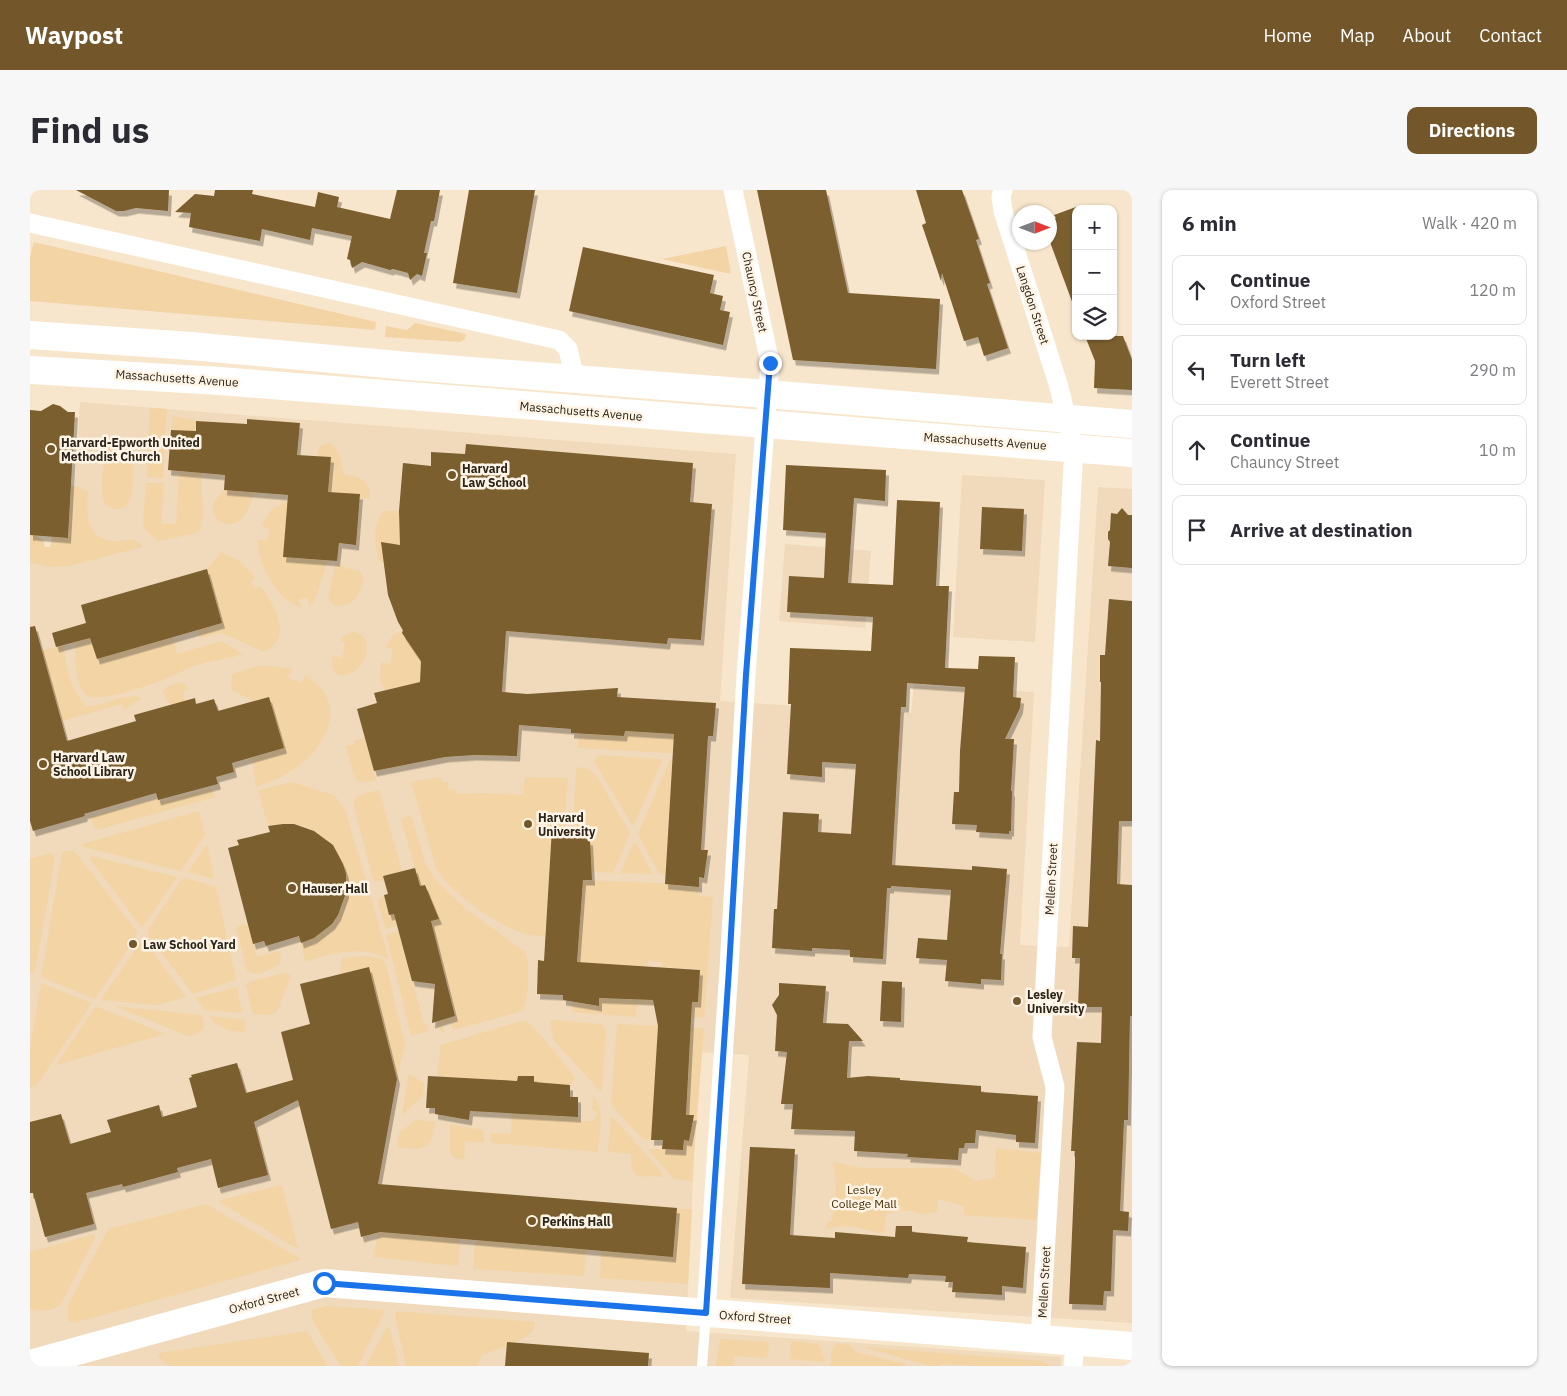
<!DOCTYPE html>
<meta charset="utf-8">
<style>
body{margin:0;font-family:"IBM Plex Sans",sans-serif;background:#f7f7f7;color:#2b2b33}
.controls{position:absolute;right:15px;top:15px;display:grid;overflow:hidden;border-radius:10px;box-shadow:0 1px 4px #0004}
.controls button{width:45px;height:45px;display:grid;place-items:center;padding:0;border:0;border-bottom:1px solid #e1e1e2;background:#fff;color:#2b2b33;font:25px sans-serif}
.compass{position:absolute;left:982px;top:15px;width:45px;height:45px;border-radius:50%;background:#fff;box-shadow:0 1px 4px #0004;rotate:90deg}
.stop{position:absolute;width:15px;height:15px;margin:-11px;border:4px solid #1a73e8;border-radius:50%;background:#fff}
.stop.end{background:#1a73e8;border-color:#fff;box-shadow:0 1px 5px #0008}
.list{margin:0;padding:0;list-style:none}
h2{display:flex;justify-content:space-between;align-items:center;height:65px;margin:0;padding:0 20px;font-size:21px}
h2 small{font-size:16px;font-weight:400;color:#7c7c81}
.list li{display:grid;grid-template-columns:32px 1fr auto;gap:15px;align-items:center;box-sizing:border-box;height:70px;margin:0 10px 10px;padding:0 10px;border:1px solid #e1e1e2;border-radius:10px}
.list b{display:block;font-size:19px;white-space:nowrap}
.list p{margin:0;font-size:16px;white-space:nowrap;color:#7c7c81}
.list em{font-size:16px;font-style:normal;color:#7c7c81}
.icon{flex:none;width:28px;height:28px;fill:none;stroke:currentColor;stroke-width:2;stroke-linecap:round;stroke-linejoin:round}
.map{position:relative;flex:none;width:1102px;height:1176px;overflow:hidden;border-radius:10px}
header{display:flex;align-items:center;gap:30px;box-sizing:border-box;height:70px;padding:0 25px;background:#73572a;color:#fff}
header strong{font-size:24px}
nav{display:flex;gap:28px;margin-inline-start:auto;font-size:18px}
.intro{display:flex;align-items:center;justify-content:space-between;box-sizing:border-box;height:120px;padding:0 30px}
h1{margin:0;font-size:35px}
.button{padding:12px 22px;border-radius:10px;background:#73572a;color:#fff;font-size:18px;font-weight:700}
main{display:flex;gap:30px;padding:0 30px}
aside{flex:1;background:#fff;border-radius:10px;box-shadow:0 1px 4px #0004}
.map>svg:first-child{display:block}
</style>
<header>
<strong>Waypost</strong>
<nav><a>Home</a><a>Map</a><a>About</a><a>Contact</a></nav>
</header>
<div class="intro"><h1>Find us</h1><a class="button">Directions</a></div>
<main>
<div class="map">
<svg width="1102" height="1176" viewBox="0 0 1102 1176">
<defs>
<filter id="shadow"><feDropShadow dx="3" dy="5.5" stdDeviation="0" flood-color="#0004"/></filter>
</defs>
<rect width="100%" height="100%" fill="#f8e6cc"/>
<!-- built -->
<g fill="#f0dabb">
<path d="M50 212 706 264 690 511 881 523 884 495 1004 502 990 755 1039 757 1068 297 1102 299V1133L700 1108 719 865 669 862 656 1141 1031 1167V1176H0V364L40 368Z"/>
<path d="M932 285 1015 290 1005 452 923 447Z"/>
<path d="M755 354 841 361 835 438 749 431Z"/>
</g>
<!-- green -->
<g fill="#f3d4a5">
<path d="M4 52 346 132 345 140 0 111V67Z"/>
<path d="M696 56 701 84 632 69Z"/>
<path d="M385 133 436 144 435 149 430 152 355 147 356 136 377 140Z"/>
<path d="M120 218 137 219 133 288 117 287Z"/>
<path d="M143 226 166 231 162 282 171 283 173 326 171 339 163 344 128 351 117 341 113 333 116 293H134L131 334H146L151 241 141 240Z"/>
<path d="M87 252C96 254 100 256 103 264 102 279 105 298 99 311 95 323 76 321 73 309 70 299 74 264 79 255Z"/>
<path d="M299 253C311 259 311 272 314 284 331 288 340 289 340 309L329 308V304L298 302 300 267 287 266 290 256Z"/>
<path d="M41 295 58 301C57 322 55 350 84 351 96 351 98 347 111 353L112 357 39 376 19 377 0 372V345H5L13 350 15 357H20L22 347 38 348Z"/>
<path d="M194 300 224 302C221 312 218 323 210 330 199 340 181 331 183 316 184 310 190 305 194 300Z"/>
<path d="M273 303 257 316 253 366 298 370 285 410 279 416 277 407 268 410 271 417C249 413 225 371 228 350H237L240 339 231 336 242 319Z"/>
<path d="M355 321H369L370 355 353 353 354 373 350 371C344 358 342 331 355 321Z"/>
<path d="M191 362 208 370 225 387 221 392 225 398 230 396C244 415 265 447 234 462L192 443 170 448 168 440 192 433 177 379Z"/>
<path d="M305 375H313L315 378 330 381 333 387C333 404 322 418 304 416L298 408Z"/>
<path d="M373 440 372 443 392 452 390 492 355 500 350 491 351 472 360 474 363 459 355 457 363 446Z"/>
<path d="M321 442C348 441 338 488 309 485 302 481 301 473 303 465L312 468 315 453 310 450 312 447Z"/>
<path d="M143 447 147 464 191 451 213 464C198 469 182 470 168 475 155 478 145 486 133 490 119 495 69 513 58 506 44 497 45 467 46 452L60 448 67 469Z"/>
<path d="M34 455C36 479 40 498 56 516 73 517 97 501 112 508L94 520 92 514 32 531 12 461Z"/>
<path d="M228 476H243L262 479 258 488 271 493 275 485C280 489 286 492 290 497 298 506 302 518 300 529 293 566 259 586 226 597L222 567 253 558 239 507 223 511 202 500 201 493 202 484Z"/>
<path d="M148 493 155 494 159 500 153 501 155 511 141 515 135 508 133 501 139 496Z"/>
<path d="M549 539 577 545 594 546 595 541 657 545 656 564 548 558Z"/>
<path d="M335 548 346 590C337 592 330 595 324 586L316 556 325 554 324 551Z"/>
<path d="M568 565 630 569 632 571 604 635 601 633 564 571Z"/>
<path d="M640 570 642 571 635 685H630L608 644Z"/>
<path d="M546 577 558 579 566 585 600 643 583 683 553 681 555 641 543 640Z"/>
<path d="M411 587 412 592H418L419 600 426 599 427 604 452 603 493 605 495 587 538 588 534 639H522L515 747C509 745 502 746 496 744 471 738 417 701 406 678L381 592Z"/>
<path d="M262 592 304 605 315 619 359 770C334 754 302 763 275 772L271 753C283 748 294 743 303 732 332 696 310 642 265 634 256 633 247 634 238 636L228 600Z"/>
<path d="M182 598 185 607 70 639 64 638 61 627 129 608 130 612Z"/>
<path d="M349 600 372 681 353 686 354 690 344 692 323 613 327 606Z"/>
<path d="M169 621 175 645 151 681 53 657 52 654Z"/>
<path d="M381 625 396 675 407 691 436 719 495 762C501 774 498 809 493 821L423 840 421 832 412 835 415 843 409 840 407 831 425 826 401 731 409 729 395 696H390L371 629Z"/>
<path d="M604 652 607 655 623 684 590 683Z"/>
<path d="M176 655H177L184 689 158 682Z"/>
<path d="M34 661H42L46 663 108 743 65 809 11 787 32 663Z"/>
<path d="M19 663H22L25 669 5 781 3 783 0 782V669Z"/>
<path d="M61 666 147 687 112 738 60 669Z"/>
<path d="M156 688 186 697 206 790 163 804 118 745V740L152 689Z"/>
<path d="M553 690 647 694V696L669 697 667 701 670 706 683 707 674 828 650 826 651 811 668 812 669 779 632 777V772L618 771 617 776 536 772 549 748Z"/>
<path d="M354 705 359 725 364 723 367 736 356 739 347 710Z"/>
<path d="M210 735H218L227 767 249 761 251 765 250 773C241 780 228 787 217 781L206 738Z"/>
<path d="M369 741 394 835 397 834 399 841 381 846 356 744Z"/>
<path d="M113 749 156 807 127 815 72 810V808Z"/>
<path d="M338 766 353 769 357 778 375 855 367 889 339 777 310 784 312 768Z"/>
<path d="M256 782 260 785V788L247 822C241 826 229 826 222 822L216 794 220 792Z"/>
<path d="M11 793 62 813 6 896 0 897V859Z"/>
<path d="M207 797 212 823 175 820 166 808Z"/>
<path d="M569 808 640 811V815L607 814 606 827 542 822 543 812 569 816Z"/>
<path d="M84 816 171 825C179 837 170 845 158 846Z"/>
<path d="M65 817H68L135 844 26 875Z"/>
<path d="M179 826 215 830 216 840 212 842C199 841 186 837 179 826Z"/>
<path d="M523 830 571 834 576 839 572 900 570 901 523 849 520 831Z"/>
<path d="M491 831H495L503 836 544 886 545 889 540 895 504 892V886H488L487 891 407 886 411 855Z"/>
<path d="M587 834 628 836 621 950 613 949 581 915Z"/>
<path d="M661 837 674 839 662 991 644 989 618 959H632L654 950H659L663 925H656Z"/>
<path d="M379 883 394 894 393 906 372 925Z"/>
<path d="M563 906C576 919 569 944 568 962L461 953 460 943 481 944 482 923 548 927 549 931H564L567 922 562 919Z"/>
<path d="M581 927H583L633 984 632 987C610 986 600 991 601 964L578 962Z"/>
<path d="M386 930 405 932C404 960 392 961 367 957L369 943Z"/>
<path d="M420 934 453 940 454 953 435 951 434 970 423 968 420 962Z"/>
<path d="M966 958 1011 963 1006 1030 934 1025V1016L908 1009 907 1022 890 1024 882 1021H872V1016L863 1015 862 1024 856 1023 854 1044C835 1040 814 1031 795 1040L798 1031H802C807 1010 807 992 803 972L832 978H925L946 991 965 988Z"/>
<path d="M252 995 268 1058 264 1057 188 1011Z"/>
<path d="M356 1009H360L358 1043 430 1049 428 1076 343 1067Z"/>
<path d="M176 1014 269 1068 270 1070 44 1133 38 1130V1115L78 1039Z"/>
<path d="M647 1019H662L658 1094 570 1088 571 1061 643 1066Z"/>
<path d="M64 1044 65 1048 31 1114C23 1122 11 1121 0 1119V1062Z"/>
<path d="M445 1050 556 1059 554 1086 443 1079Z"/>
<path d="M296 1116 355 1120 328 1176H311L289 1141 283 1131 281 1120Z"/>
<path d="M367 1121 505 1132C505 1133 504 1139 503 1140 497 1151 464 1160 452 1165L447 1176H376L365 1125Z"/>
<path d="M357 1136 360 1140 369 1176H336Z"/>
<path d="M277 1141 298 1176H139L128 1167 129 1163Z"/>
<path d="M690 1149 738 1152 739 1157 737 1168 704 1166 703 1176H686Z"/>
<path d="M761 1151 789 1154 795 1172 760 1169Z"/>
<path d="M806 1154 820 1155 826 1162 876 1174V1176H800L802 1161Z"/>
<path d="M833 1157 1012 1171 1021 1176H943L911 1174 910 1176H900Z"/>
</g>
<!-- building -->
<g fill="#7b5e2f" filter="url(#shadow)">
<path d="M46 0H139L138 21 106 18 94 21H86Z"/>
<path d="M185 0H223L222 4 285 17 288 2 309 7 307 17 360 29 367 0H410L404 31H401L394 63H397L392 86 387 84 380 90 378 83 363 79 360 80 332 72 322 78 320 70 317 69 322 46 282 38 280 50 232 39 230 51 159 37 161 23 145 22 165 4 184 6Z"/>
<path d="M439 0H505L487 103 423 93Z"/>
<path d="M727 0H796L818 103 910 109 906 179 763 170Z"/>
<path d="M886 0H932L949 49 946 50 960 93 957 94 978 158 954 166 948 147 934 151 912 83 911 91 892 35 896 33Z"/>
<path d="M1046 17V117H1044L1020 52V30L1026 28 1024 25Z"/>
<path d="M553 57 684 85 680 103 693 106 690 120 700 122 693 155 539 121Z"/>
<path d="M1055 146H1093L1102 170V200L1064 198 1065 171Z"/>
<path d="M23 214 30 216 38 222H45L38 348 0 345V220L11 221Z"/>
<path d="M217 229 270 233 267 265 301 267 298 302 330 304 326 355 309 353 307 371 253 367 258 305 194 300 195 285 138 280 141 240 166 241V231L217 234Z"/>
<path d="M436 254 663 273 660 312 682 314 671 450 638 448 637 454 476 441 472 502 498 504 588 498 587 507 686 513 683 546H678L671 660H678L674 688 669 687V697L635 694 644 544 595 541 594 546 541 543V539L489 535 487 566 444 565 415 567 344 581 327 519 347 513 344 503 390 492 391 471 372 443 373 440 368 432 358 405 351 352 370 355 369 321 373 273 401 276V262L435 264Z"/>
<path d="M756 275 856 280 855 311 824 308 818 393 863 395 867 310 910 312 906 396H919L915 478 948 479 949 466 985 467 983 507 991 508 990 518 975 549H984L981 601H982L981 641H979V644L946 642 947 635 922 634 924 602H929L930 561 935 497 877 493 876 517H871L862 675 942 680V676L977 679 970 764H972L971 790 951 789V794L915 791 917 770 886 768 888 748 917 750 921 700 861 696V698H857L853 769 820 767V760L782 758V761L742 758 744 719H747L753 622 789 624 788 642 821 644 826 574 792 572V587L757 584 761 514H758L760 458 841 461 843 427 757 422 759 386 794 388 796 343 753 340Z"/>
<path d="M952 317 994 319 992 361 950 359Z"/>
<path d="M1092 318 1098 325H1102V378L1078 376 1080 352 1078 349V342L1080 340 1081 323 1087 324Z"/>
<path d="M177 379 192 433 67 469 60 448 26 457 22 443 56 433 51 415Z"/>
<path d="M1079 409 1102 411V631H1089L1087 694 1102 695V826H1100L1098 930H1094L1090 1021 1099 1022 1098 1041 1083 1040 1081 1101H1074L1073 1115 1039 1114 1045 974V961H1041L1047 852 1071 853 1072 817H1048L1050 768H1042L1043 736 1058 737 1066 550 1070 551 1071 492H1070V465H1075Z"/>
<path d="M5 436 37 551 106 531 104 525 165 508 166 514 184 509 188 521 239 507 254 558 202 573 204 582 186 587 188 594 128 610 126 603 54 624 55 626 3 641 0 631V437Z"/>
<path d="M253 634H264L284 641 303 655 313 674 316 684V703L308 725 302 734 284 748 271 753 269 746 236 756 234 751 223 754 198 658 209 655 207 650 240 642 238 636Z"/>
<path d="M522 638 555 641V649L560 650 562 690H553L547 772 670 780 668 812H662L656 925H664L659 951 654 950 653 960 632 959 633 950H621L628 836 623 810 569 808V816L533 810V805L507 804 508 770 514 771Z"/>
<path d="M385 678 390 696 395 695 409 729 401 731 425 826 402 833 405 794 382 791 364 724 359 725 354 705 358 704 353 686Z"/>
<path d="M339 777 367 889 348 994 647 1018 643 1067 350 1042 331 1047 328 1032 301 1039 268 910 224 932 238 985 188 998 181 969 147 978 148 982 93 997 92 994 56 1003 64 1034 15 1047 3 1003H0V932L31 924 40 954 81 942 77 930 129 915 132 927 167 917 159 888 162 887 161 885 207 873 216 903 263 890 251 842 280 834 270 794Z"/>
<path d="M852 791 872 792 871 832 850 831Z"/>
<path d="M749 793 796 796 793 833 818 834 833 851H819L817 888 838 886 870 888V890L951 896V902L1008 906 1005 953 986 952V945L946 940 945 953H935L934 958H929L928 970 877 967 878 964 824 961 825 941 761 939 763 914H751L757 862 745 861 747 825 742 815 749 805Z"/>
<path d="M398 886 487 891 488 886H504V892L540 895V907H548V927L440 921 439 930 405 924V918H396Z"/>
<path d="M720 957 765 959 760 1045 805 1048V1042L865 1047 866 1036H882V1042L938 1047 937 1052 996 1057 993 1098 972 1096V1105L922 1102 923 1092H915L916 1086 879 1084 878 1088 800 1083V1098L712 1094Z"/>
<path d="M477 1152 619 1163 618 1176H475Z"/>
</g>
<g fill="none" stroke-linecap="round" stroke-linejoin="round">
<!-- lane -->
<path stroke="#fff" stroke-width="10" d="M672 1176 676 1124"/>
<!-- street -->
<g stroke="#fff" stroke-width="19">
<path d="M973 0 971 7 973 21 1029 197 1044 258 1012 847 1025 897 1010 1149"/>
<path d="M0 33 529 150 538 159 545 189"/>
<path d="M676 1123 699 779 716 485 740 173 703 0"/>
<path d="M1043 1176 1045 1152"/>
</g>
<!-- secondary -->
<path stroke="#fff" stroke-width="28" d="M0 1174 294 1093 1102 1156"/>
<!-- primary -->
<g stroke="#fff" stroke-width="28">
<path d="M0 145 161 156 378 176 787 208 1102 234"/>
<path d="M0 180 190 191 1102 263"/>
</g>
</g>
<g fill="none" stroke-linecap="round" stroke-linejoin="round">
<!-- route -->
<path stroke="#1a73e8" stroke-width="6" d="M294 1093 676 1123 699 779 716 485 740 173"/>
</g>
<!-- markers -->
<g fill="#73572a" stroke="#fff4e5" stroke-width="2">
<circle cx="21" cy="259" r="5"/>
<circle cx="422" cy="285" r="5"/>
<circle cx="13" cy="574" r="5"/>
<circle cx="498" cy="634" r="5"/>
<circle cx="262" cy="698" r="5"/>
<circle cx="103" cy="754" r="5"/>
<circle cx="987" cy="811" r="5"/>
<circle cx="502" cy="1031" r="5"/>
</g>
<g text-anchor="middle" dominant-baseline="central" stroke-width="5" stroke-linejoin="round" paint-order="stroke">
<!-- street labels -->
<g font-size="12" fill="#2a241a" stroke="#fff4e5">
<text transform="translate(725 102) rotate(78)">Chauncy Street</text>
<text transform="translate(1003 115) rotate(72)">Langdon Street</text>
<text transform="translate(147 188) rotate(4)">Massachusetts Avenue</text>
<text transform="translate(551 221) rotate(5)">Massachusetts Avenue</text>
<text transform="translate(955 251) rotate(4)">Massachusetts Avenue</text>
<text transform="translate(1021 689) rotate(-87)">Mellen Street</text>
<text transform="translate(1014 1092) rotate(-87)">Mellen Street</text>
<text transform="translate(234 1110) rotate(-15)">Oxford Street</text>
<text transform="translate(725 1127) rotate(4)">Oxford Street</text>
</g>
<!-- poi labels -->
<g font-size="12" font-weight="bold" fill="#2a241a" stroke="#fff4e5" text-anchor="start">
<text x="31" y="252">Harvard-Epworth United<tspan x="31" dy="14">Methodist Church</tspan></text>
<text x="432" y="278">Harvard<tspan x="432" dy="14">Law School</tspan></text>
<text x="23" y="567">Harvard Law<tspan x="23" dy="14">School Library</tspan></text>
<text x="508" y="627">Harvard<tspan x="508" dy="14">University</tspan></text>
<text x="272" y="698">Hauser Hall</text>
<text x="113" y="754">Law School Yard</text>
<text x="997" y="804">Lesley<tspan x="997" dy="14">University</tspan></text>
<text x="512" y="1031">Perkins Hall</text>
</g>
<!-- park labels -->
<g font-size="12" fill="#422c03" stroke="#fff4e5">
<text x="834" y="999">Lesley<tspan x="834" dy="14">College Mall</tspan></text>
</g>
</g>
</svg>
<div class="controls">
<button>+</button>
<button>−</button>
<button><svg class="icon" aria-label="layers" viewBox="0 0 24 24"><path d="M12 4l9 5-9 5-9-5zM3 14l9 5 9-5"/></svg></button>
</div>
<svg class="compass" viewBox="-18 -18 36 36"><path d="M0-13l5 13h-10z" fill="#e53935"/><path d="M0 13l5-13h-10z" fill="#7c7c81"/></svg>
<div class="stop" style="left:294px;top:1093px"></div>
<div class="stop end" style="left:740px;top:173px"></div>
</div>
<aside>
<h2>6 min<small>Walk · 420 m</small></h2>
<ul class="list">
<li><svg class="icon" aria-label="ahead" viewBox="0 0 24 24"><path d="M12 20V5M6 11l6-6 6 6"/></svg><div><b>Continue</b><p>Oxford Street</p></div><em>120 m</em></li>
<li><svg class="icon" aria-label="left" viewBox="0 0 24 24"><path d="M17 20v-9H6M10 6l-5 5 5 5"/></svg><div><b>Turn left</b><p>Everett Street</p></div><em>290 m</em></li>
<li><svg class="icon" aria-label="ahead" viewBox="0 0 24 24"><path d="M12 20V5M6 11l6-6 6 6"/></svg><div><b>Continue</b><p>Chauncy Street</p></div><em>10 m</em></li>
<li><svg class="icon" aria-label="arrive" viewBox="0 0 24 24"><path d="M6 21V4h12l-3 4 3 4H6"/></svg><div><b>Arrive at destination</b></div></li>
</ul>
</aside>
</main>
